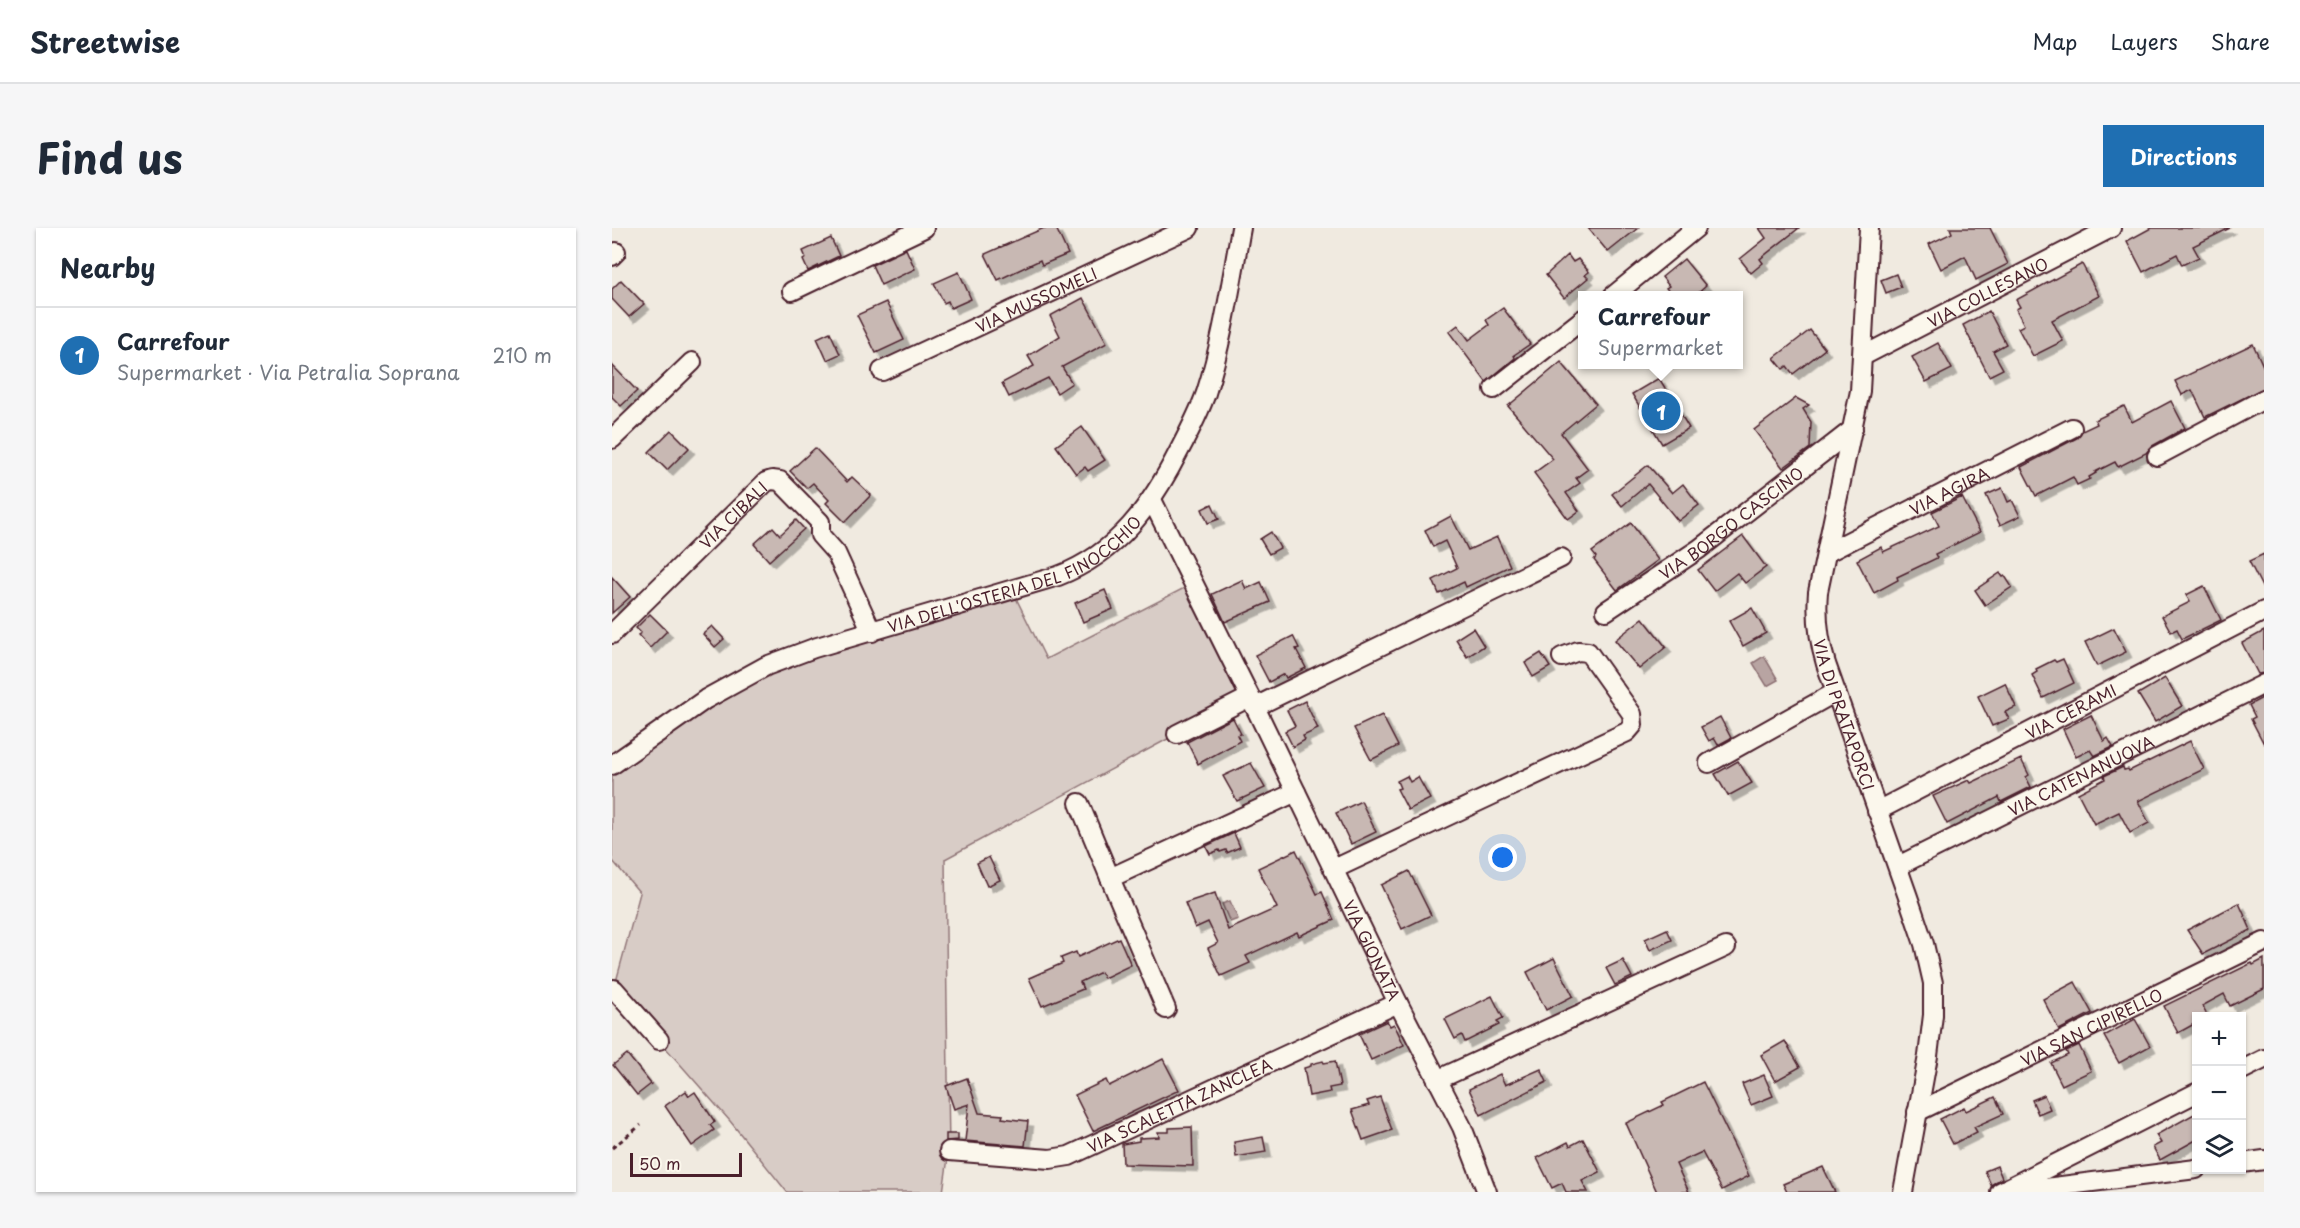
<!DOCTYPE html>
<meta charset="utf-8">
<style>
body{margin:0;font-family:"Playpen Sans",sans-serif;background:#f6f6f7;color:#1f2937}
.controls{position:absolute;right:18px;bottom:18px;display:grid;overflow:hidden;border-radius:0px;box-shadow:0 2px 4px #0004}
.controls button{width:54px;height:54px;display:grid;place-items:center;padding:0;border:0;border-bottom:2px solid #e0e1e3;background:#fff;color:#1f2937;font:30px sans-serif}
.scale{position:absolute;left:18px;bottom:15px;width:112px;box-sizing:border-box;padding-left:6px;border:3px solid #4a1f2b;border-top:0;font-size:16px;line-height:21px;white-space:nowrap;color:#4a1f2b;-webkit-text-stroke:4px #fbf7ec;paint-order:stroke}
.you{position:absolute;left:891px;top:630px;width:21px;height:21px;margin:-15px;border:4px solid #fff;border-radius:50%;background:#1a73e8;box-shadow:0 0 0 9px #1a73e833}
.badge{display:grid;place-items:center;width:39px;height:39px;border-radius:50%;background:#1f6fb2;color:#fff;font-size:20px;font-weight:700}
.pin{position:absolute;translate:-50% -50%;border:3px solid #fff;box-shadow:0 2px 6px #0006}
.popup{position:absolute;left:966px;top:63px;width:165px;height:78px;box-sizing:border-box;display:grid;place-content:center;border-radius:0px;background:#fff;filter:drop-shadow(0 2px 4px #0005);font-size:20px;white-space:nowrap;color:#747a83}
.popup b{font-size:22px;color:#1f2937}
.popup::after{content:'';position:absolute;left:50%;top:100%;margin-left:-12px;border:12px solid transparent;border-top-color:#fff}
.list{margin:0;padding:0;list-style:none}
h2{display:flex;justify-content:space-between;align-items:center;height:78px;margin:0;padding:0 24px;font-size:26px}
h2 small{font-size:20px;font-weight:400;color:#747a83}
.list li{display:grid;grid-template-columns:39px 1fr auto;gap:18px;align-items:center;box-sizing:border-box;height:96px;padding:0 24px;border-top:2px solid #e0e1e3}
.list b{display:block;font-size:22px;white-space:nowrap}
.list p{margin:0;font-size:20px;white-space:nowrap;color:#747a83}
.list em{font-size:20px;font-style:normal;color:#747a83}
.icon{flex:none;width:33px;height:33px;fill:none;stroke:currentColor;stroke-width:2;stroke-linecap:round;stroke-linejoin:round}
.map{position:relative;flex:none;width:1652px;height:964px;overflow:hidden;border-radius:0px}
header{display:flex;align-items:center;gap:36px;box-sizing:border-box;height:84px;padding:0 30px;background:#fff;border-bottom:2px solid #e0e1e3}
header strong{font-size:28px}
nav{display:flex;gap:33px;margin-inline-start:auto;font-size:21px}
.intro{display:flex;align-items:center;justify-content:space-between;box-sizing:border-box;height:144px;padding:0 36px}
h1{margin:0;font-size:42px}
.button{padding:15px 27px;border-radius:0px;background:#1f6fb2;color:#fff;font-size:21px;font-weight:700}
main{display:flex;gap:36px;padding:0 36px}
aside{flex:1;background:#fff;border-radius:0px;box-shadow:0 2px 4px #0004}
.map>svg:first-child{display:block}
</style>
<header>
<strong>Streetwise</strong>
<nav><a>Map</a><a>Layers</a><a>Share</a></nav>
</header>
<div class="intro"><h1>Find us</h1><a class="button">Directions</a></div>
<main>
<aside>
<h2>Nearby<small></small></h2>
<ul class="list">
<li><span class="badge">1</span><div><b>Carrefour</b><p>Supermarket · Via Petralia Soprana</p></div><em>210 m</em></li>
</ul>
</aside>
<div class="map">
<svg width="1652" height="964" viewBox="0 0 1652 964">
<defs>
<filter id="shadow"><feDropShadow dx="5.5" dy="5.5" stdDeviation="0" flood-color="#0004"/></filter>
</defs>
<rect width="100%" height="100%" fill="#f0eae0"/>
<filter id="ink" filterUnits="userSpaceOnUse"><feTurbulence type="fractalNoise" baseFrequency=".0167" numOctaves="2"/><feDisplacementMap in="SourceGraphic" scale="12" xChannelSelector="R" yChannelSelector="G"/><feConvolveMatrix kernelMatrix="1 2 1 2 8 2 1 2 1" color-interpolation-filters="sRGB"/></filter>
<g filter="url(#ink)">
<!-- green -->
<path fill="#d8ccc6" stroke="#917678" stroke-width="1.5" d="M582 355 638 469 565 506 333 631 337 923 331 964H175L118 893 2 761 28 665 0 632V537L121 454 400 362 434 431Z"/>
<!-- water -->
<g fill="#b8a4a2" stroke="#8c6f72" stroke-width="1.5">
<path d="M1152 428 1166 452 1155 458 1141 435Z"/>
<path d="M618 673 626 691 618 694 610 676Z"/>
</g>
<!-- building -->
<g fill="#c8b8b3" stroke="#4a1f2b" stroke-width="1.5" filter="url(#shadow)">
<path d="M432 0H444L456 26 430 37 428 32 386 52 373 26Z"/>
<path d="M976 0H1026L996 24Z"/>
<path d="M1147 0H1187L1148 31 1151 35 1139 45 1128 31 1154 10Z"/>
<path d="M1338 0H1378L1396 36 1364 52 1353 28 1329 41 1317 16 1340 5Z"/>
<path d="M1539 0H1618L1581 18 1587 29 1570 37 1565 26 1531 44 1515 13Z"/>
<path d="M219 10 227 28 196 43 191 32 194 30 191 23Z"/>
<path d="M294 21 303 41 269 57 260 37Z"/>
<path d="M956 27 961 34 966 31 977 44 973 47 976 50 952 70 934 47Z"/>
<path d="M1072 31 1094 58 1083 68H1061L1054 60 1057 58 1050 49Z"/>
<path d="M1470 36 1487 68 1440 92 1451 113 1421 128 1406 100 1412 97 1404 81 1408 79 1404 72Z"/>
<path d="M347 44 359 71 339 80 336 73 332 75 322 55Z"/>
<path d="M1284 46 1289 59 1274 65 1269 52Z"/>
<path d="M9 52 32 76 17 89 0 71V61Z"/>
<path d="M471 70 495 115 450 139 460 155 445 165 436 150 397 169 390 155 422 138 416 128 448 108 438 88Z"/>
<path d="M274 74 292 112 264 125 245 87Z"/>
<path d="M891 80 918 116 902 127 903 130 874 154 837 104 846 97 857 112 877 97 874 92Z"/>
<path d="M1377 83 1394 116 1381 123 1391 141 1377 148 1351 97Z"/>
<path d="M1198 102 1213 121 1181 146 1175 138 1171 141 1162 130Z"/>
<path d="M218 104 228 126 215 132 205 110Z"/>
<path d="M1326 115 1340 141 1314 154 1300 129Z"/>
<path d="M1641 116 1652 140V160L1593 189 1580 162 1570 167 1563 153Z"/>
<path d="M949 134 984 176 949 205 976 241 964 250 968 255 954 265 967 283 956 291 922 245 941 231 896 178Z"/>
<path d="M0 137 25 163 9 178 0 169Z"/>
<path d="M1047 150 1077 200 1050 216 1020 166Z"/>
<path d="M1184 170 1197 177 1191 181 1199 194 1198 220 1171 240 1142 202Z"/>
<path d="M1559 173 1573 200 1540 218 1534 225 1506 239 1503 234 1483 244 1484 245 1477 249 1478 251 1465 257 1461 249 1424 268 1409 239 1465 210 1470 203 1485 196 1483 192 1512 178 1520 194Z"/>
<path d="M470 199 493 232 476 243 473 239 464 246 444 218Z"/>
<path d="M59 202 77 220 55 242 37 224Z"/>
<path d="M203 220 235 254 240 249 259 267 233 294 214 275 217 272 201 255 195 260 178 243Z"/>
<path d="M1036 237 1060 265 1071 256 1087 277 1066 293 1036 256 1010 278 1000 266Z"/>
<path d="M1390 260 1396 274 1400 272 1408 288 1388 297 1374 267Z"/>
<path d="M1350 269 1368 304 1323 326 1325 330 1285 349 1286 352 1262 365 1245 332 1269 319 1271 324 1327 298 1320 284Z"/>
<path d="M600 276 607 291 596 295 590 281Z"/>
<path d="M839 288 856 322 885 309 898 338 854 359 852 354 827 366 821 352 845 340 833 313 821 319 813 302Z"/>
<path d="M184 292 192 301 157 333 142 316 161 299 168 307Z"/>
<path d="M1019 295 1046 332 1005 362 982 332 984 329 980 324Z"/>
<path d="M659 304 668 320 657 326 648 311Z"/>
<path d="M1131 308 1154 339 1133 355 1125 345 1102 363 1086 342Z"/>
<path d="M1652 326V363L1637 333Z"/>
<path d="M1388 345 1391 349 1393 348 1400 359 1373 377 1363 362Z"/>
<path d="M0 349 18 369 0 385Z"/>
<path d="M630 352 634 361 649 354 658 374 613 394 600 366Z"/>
<path d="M1592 358 1609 392 1570 411 1565 401 1559 404 1550 388 1578 374 1574 367Z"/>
<path d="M493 362 501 381 471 394 463 375Z"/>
<path d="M1140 380 1154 405 1131 418 1117 393Z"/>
<path d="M38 386 55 403 38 420 26 407 29 405 24 400Z"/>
<path d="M1031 390 1054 419 1027 441 1003 412Z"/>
<path d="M100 398 112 411 103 419 91 406Z"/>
<path d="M861 400 872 418 855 429 844 411Z"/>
<path d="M1502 400 1514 424 1485 438 1473 414Z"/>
<path d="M1652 403V445L1646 446 1630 415Z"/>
<path d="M681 408 687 420 684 421 694 440 674 450 672 446 657 454 643 427Z"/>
<path d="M929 425 938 439 921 449 913 435Z"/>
<path d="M1451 431 1462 455 1431 470 1420 447 1425 444 1424 441 1442 432 1444 434Z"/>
<path d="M1553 450 1570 478 1543 494 1526 466Z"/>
<path d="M1393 455 1404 479 1393 484 1397 491 1380 498 1366 468Z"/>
<path d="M1652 469V516L1639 491 1643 489 1637 477Z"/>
<path d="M693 473 706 501 691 508 693 512 681 519 673 503 683 498 675 482Z"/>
<path d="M770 487 786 518 759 532 742 500Z"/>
<path d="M1479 487 1492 513 1496 510 1501 519 1482 528 1478 522 1464 529 1451 501Z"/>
<path d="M1108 489 1119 510 1106 517 1102 510 1097 513 1089 499Z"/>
<path d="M621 490 629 506 625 507 628 513 586 536 575 514Z"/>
<path d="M1578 513 1592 541 1526 573 1537 595 1518 605 1507 584 1482 596 1466 565 1493 551 1492 548 1511 539 1512 542 1516 541 1517 543Z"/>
<path d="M1409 531 1417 547 1414 549 1419 559 1389 574 1387 569 1335 596 1321 568 1357 552 1359 555Z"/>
<path d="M1126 533 1140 555 1116 568 1103 546Z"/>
<path d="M639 535 653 560 625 573 611 548Z"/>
<path d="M795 548 798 554 806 549 818 571 796 582 785 561 788 560 785 553Z"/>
<path d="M749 573 764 604 739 616 724 585Z"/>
<path d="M622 605 628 619 615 625 614 622 608 624 607 622 598 626 594 618Z"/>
<path d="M684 622 705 666 710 664 722 692 687 708 685 704 634 728 638 735 609 748 596 720 606 715 596 694 583 700 573 675 603 665 616 702 665 680 646 640Z"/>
<path d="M377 629 388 652 375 658 365 635Z"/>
<path d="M797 643 819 687 790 701 769 657Z"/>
<path d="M1627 675 1639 702 1591 726 1575 702Z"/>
<path d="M1055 701 1060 712 1038 722 1033 711Z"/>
<path d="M507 710 519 737 492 750 489 744 468 754 471 761 430 778 417 750 451 735 449 730 464 724 466 729Z"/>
<path d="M942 730 961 768 934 782 915 744Z"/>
<path d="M1652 731V761L1618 778 1612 766 1590 778 1596 789H1584V795L1566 805 1552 778 1640 735 1641 737Z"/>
<path d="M1011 732 1020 749 1003 757 994 740Z"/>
<path d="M1463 754 1480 785 1447 802 1431 771Z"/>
<path d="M880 768 891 790 885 793 887 797 853 814 850 807 843 811 833 791Z"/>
<path d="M1523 791 1538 818 1507 835 1492 808Z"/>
<path d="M775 793 778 798 782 796 792 817 759 832 747 806Z"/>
<path d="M1173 813 1188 839 1163 853 1149 827Z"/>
<path d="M1467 817 1479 843 1450 857 1439 835 1456 827 1454 823Z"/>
<path d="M15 826 39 856 25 867 1 837Z"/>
<path d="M551 831 567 862 481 903 463 867 494 852 497 858Z"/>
<path d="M711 833 712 835 723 833 728 858 717 860 718 864 697 868 692 840 699 838V836Z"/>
<path d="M929 841 935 854 869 887 857 861 888 846 893 857Z"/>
<path d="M1152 847 1161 868 1139 877 1130 856Z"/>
<path d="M355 850 367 885 391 887 390 890 416 893 413 918 353 913 357 876 342 881 334 858Z"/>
<path d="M1091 854 1137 948 1110 962 1090 924 1064 936 1077 964H1045L1014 895 1052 877 1050 874Z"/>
<path d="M74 863 77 868 83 864 103 894 98 897 102 902 80 918 53 878Z"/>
<path d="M1432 867 1438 881 1426 886 1420 872Z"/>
<path d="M768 869 780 902 751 912 740 882 757 877 755 873Z"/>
<path d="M1383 869 1391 886 1362 899 1365 904 1341 916 1328 891 1352 879 1354 883Z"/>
<path d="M1584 885V912L1548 932 1541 919 1549 915 1544 907Z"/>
<path d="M580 899 581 938 511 936 510 916 527 913V910L547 909 546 904H557V900Z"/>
<path d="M334 906H346V912L334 913Z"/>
<path d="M651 909 654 924 624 929 622 914Z"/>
<path d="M971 911 988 944 970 953 976 964H954L950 955 940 960 925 930 956 914 958 918Z"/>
<path d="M1385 938 1390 950 1379 957 1373 943Z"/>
<path d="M1211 939 1223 964H1175L1171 956Z"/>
</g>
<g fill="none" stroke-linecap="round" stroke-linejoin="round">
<!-- minor casing -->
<g stroke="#4a1f2b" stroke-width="22">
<g id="minor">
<path id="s1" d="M1257 0 1248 163 1206 364C1204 388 1207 413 1214 436L1296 669 1312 716 1321 755V787L1316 828 1291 964"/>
<path d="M0 28 4 24"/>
<path d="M180 63 312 0"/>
<path d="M1001 68 1084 0"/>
<path id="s2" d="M1251 128 1499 0"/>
<path id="s3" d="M270 143 577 0"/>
<path d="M882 161 971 91"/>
<path d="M0 211 80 134"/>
<path d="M1545 228 1652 171"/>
<path id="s4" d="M540 272 643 479 786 775 850 899 875 964"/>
<path id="s5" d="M1214 325 1460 200"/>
<path id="s6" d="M994 383 1087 321 1241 201"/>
<path id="s7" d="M0 406 154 254 160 252 168 253 208 294V307L224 325 260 404"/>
<path d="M643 479 949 330"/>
<path d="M565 506 638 469"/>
<path d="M1097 535 1224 464"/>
<path id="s8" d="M0 537 94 471 154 438 202 420 446 348C506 325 539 278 567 223 577 204 587 185 594 165 611 112 619 55 629 0"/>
<path d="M467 575 498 650"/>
<path id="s9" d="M1265 583 1652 383"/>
<path id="s10" d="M1286 638 1652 456"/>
<path d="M722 641 1015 504 1021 497 1020 486 976 424 966 423 950 429"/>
<path d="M0 763 2 761 47 812"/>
<path d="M554 781 498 650 684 564"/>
<path d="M1630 842 1652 831"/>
<path d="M825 852 1114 719"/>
<path id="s11" d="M1305 884 1652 714"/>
<path id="s12" d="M337 923 438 931 457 928 786 775"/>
<path d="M1630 935 1652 932"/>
<path d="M1388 964 1584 865"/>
<path d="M1401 964 1584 941"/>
</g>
</g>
<!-- path -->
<path stroke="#4a1f2b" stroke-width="3" stroke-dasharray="4.5 4.5" stroke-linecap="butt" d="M0 920 29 897"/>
<!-- minor -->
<use href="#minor" stroke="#fbf7ec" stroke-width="18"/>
</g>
</g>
<g text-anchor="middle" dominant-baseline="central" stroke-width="4.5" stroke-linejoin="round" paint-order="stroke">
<!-- street labels -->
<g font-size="16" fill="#4a1f2b" stroke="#fbf7ec">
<text stroke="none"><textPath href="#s2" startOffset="140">VIA COLLESANO</textPath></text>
<text stroke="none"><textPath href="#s3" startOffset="170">VIA MUSSOMELI</textPath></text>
<text stroke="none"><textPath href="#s5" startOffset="138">VIA AGIRA</textPath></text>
<text stroke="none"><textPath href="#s7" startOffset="170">VIA CIBALI</textPath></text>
<text stroke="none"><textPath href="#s6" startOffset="153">VIA BORGO CASCINO</textPath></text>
<text stroke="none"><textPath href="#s8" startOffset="450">VIA DELL'OSTERIA DEL FINOCCHIO</textPath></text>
<text stroke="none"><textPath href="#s9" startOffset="218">VIA CERAMI</textPath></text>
<text stroke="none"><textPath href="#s1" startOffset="495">VIA DI PRATAPORCI</textPath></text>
<text stroke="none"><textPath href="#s10" startOffset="204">VIA CATENANUOVA</textPath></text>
<text stroke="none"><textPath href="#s4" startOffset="501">VIA GIONATA</textPath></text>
<text stroke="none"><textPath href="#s11" startOffset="194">VIA SAN CIPIRELLO</textPath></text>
<text stroke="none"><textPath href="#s12" startOffset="242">VIA SCALETTA ZANCLEA</textPath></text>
</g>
</g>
</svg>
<div class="controls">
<button>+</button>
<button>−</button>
<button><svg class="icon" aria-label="layers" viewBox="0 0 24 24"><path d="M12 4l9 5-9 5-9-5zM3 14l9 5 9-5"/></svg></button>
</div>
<div class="scale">50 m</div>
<div class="you"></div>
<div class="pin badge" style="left:1049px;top:183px">1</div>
<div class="popup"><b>Carrefour</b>Supermarket</div>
</div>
</main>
